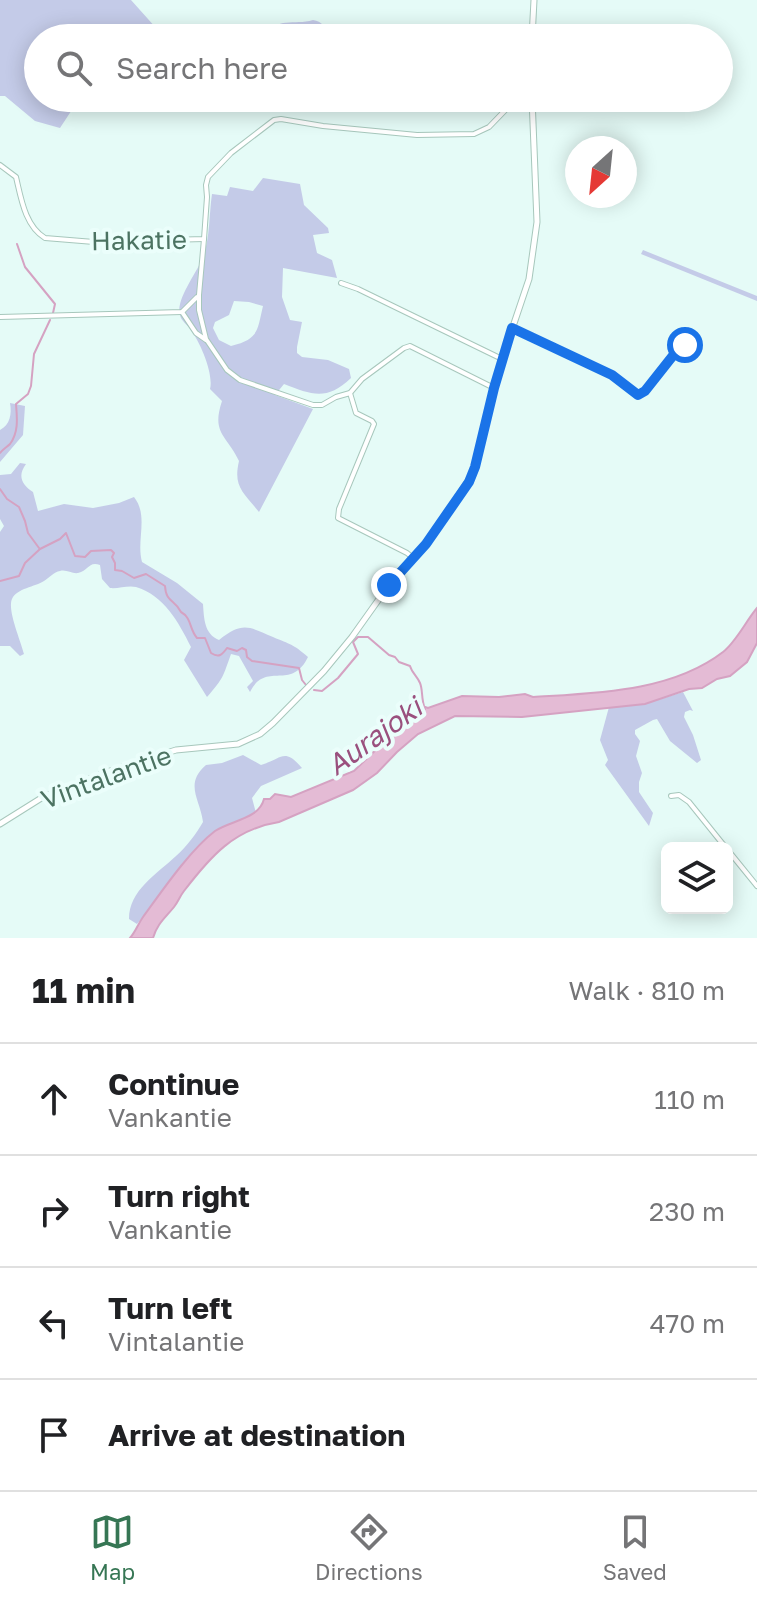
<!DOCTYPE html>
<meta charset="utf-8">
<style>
body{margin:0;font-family:"Golos Text",sans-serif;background:#f2f2f2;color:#202124}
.controls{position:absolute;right:24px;bottom:24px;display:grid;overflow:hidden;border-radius:12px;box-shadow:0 4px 20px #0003}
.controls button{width:72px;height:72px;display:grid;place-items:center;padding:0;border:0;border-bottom:2px solid #e0e0e0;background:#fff;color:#202124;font:40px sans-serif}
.compass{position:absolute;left:565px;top:136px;width:72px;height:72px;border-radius:50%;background:#fff;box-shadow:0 4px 20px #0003;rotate:207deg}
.stop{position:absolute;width:24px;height:24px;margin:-18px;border:6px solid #1a73e8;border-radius:50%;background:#fff}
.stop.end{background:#1a73e8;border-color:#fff;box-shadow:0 2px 8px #0008}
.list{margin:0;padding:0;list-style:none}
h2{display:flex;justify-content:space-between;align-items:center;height:104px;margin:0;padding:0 32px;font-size:34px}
h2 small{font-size:26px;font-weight:400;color:#757577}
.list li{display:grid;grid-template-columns:52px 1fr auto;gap:24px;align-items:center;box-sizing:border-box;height:112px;padding:0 32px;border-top:2px solid #e0e0e0}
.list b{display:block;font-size:30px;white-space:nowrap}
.list p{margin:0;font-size:26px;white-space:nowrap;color:#757577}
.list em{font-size:26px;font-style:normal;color:#757577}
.icon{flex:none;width:44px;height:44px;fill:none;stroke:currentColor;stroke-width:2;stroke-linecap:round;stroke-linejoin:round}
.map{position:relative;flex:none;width:757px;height:938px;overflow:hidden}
.search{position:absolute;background:#fff;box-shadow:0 4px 20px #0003;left:24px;right:24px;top:24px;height:88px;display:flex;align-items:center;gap:20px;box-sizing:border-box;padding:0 28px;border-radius:44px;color:#757577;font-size:30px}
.sheet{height:552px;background:#fff}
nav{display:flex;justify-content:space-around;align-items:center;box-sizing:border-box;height:112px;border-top:2px solid #e0e0e0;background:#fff;font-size:22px;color:#757577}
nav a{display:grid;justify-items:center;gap:4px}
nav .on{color:#367654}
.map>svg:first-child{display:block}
</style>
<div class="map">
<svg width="757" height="938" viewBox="0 0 757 938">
<rect width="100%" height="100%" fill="#e5fbf7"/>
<!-- green -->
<g fill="#c4cbe8" fill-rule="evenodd">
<path d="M0 0H131L165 38H38V98H115L109 109 79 99 60 128 35 121 5 96H0Z"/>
<path d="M313 20C322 21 329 30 328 38H268C275 15 294 26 313 20Z"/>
<path d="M263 178 300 184 304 205 328 228 329 233 313 235 317 253 332 260 337 278 283 268 282 297 290 320 302 322 297 347V353L302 357 328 360 349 369 351 378C327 401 312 395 284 384L275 395 313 409 259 512C243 492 233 487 239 461 227 435 211 434 222 401L210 389C214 374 200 342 191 330 188 325 181 321 180 315 175 300 198 271 203 257 210 239 209 214 212 194L227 196 230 187 253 191ZM234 301 249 302 263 306C257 331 259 339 231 346L219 340 213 328 215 322 229 315Z"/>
<path d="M643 250 757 296V301L641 254Z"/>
<path d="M10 403 25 406 23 435 0 462V430C10 425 12 414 10 403Z"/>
<path d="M20 463 26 464C17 476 22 485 33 492L38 511 64 504 93 508 119 503 134 497C149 516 136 540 142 562L177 583 203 604C204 618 204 634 219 640 243 621 249 627 273 637 291 645 292 643 308 657 291 692 266 660 250 692L247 687 253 681 239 656 231 654C223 676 224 678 207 697L184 660 191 647C179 623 164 595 136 587 128 585 118 589 110 588L102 579 100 565C88 561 89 571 78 573 72 574 66 569 60 571 54 572 49 578 44 581 35 587 17 588 12 599 7 610 21 641 24 654L20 656 10 646H0V532L4 526 0 519V475L11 474Z"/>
<path d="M683 692 693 711 690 710 685 712 684 717 693 735 701 760 697 763 670 741 657 719 653 720 635 730V734L640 741 636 756 642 773 639 782V792L653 813 649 826 605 765 608 760 600 740 609 707 645 704Z"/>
<path d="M243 755 261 765C282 759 284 747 302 768L261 786 252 798 256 813C200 833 173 881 137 924L129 919C129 890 157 874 176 856 187 846 196 834 203 822 200 799 184 784 206 765L222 763Z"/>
</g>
<!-- water -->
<path fill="#e4bbd5" stroke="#d5a2c2" stroke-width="2" d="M757 608V643L747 662 730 676 717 679 702 688 689 689 645 704 522 717 455 716 418 734 397 752 377 773 353 790 279 822C234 829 210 857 184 891 180 896 178 902 174 907 165 918 157 924 153 938H130C136 931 138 924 143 917 162 891 190 850 215 831 232 820 259 819 264 799H270L275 794 291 797 354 771 415 712 422 711 425 707 428 708 462 696 499 697 525 694 533 697C596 693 671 692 723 652 736 642 746 621 757 608Z"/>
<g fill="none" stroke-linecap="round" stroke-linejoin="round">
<!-- stream -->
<g stroke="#d5a2c2" stroke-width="2">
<path d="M17 244 25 267 55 304 53 313"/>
<path d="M0 453C3 449 7 447 10 444 19 432 17 417 16 404L28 394 31 386 34 354 50 320"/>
<path d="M0 489 7 499 19 507 25 521 28 533 39 548"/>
<path d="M0 581 19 576 25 563 40 549 60 539 66 533 75 556 85 557 91 551 111 550 114 553 112 557 115 563V570L122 571 134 578 146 574 165 586C166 603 175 599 181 612 192 618 189 629 197 638H205L211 653C219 658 222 655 227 648L237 651 242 648 246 650 247 657 252 661 299 668 302 680 306 685"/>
<path d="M314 690 322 691 338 678 358 654 353 642 358 637H368L389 655 395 657 399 662 410 666C412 673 417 676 420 683 423 690 421 699 425 709"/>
</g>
<!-- minor casing -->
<g stroke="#a7c7bc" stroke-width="6">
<g id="minor">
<path d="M0 165 16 177C21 198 25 226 45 238L94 242 204 239 207 197 206 185 208 177 231 153 274 120 281 119 323 126 417 135 474 134 489 127 517 98"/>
<path d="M204 239 199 295V310L206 339 227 370 240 380 313 405H322L336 397 350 393 362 379 404 348 410 346 494 388"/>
<path d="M341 283 358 289 502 359"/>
<path d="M182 312 196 333 206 340"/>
<path d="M0 317 182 312 197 297"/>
<path d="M512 328 612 375 633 393 638 395 645 391 680 346 685 345 695 349"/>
<path d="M350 393 356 413 372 421 374 424 339 509 338 518 407 553 413 558"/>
<path d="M671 796 679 795 689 802 726 848"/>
<path d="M727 849 757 886"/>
</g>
</g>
<!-- tertiary casing -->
<g stroke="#a7c7bc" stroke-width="7">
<g id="tertiary">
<path d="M532 38 534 0"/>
<path d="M0 824 43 797 110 771 176 750 238 744 260 734 273 723 324 671 352 637 389 585 426 544 441 523 473 473 502 359 529 279 537 222 532 98"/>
</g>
</g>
<!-- minor -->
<use href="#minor" stroke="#fff" stroke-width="4"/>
<!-- tertiary -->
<use href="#tertiary" stroke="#fff" stroke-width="5"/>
</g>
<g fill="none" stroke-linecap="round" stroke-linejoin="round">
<!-- route -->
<path stroke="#1a73e8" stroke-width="10" d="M389 585 426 544 469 482 475 467 494 388 512 328 612 375 638 395 645 391 679 348 685 345"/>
</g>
<g text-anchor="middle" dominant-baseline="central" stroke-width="8" stroke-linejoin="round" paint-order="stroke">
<!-- street labels -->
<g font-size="26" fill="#4c7362" stroke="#ebfefb">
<text transform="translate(139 240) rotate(-1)">Hakatie</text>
<text transform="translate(106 777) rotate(-20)">Vintalantie</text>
</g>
<!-- water labels -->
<g font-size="28" font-style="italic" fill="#9a507e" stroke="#ebfefb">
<text transform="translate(374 736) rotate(-36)">Aurajoki</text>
</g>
</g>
</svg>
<div class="controls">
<button><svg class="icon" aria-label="layers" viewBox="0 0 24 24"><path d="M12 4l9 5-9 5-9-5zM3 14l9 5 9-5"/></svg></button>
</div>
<svg class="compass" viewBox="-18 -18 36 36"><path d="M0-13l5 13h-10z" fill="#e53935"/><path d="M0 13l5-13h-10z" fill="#757577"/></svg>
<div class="stop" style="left:685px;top:345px"></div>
<div class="stop end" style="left:389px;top:585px"></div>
<div class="search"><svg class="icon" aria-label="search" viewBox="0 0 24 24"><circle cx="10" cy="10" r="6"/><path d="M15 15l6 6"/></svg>Search here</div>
</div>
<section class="sheet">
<h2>11 min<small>Walk · 810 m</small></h2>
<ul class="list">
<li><svg class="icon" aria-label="ahead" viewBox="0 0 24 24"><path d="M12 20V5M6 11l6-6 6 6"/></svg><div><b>Continue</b><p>Vankantie</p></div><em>110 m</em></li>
<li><svg class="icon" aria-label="right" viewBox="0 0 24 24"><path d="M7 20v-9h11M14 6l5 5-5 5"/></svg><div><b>Turn right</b><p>Vankantie</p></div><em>230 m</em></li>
<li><svg class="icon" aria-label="left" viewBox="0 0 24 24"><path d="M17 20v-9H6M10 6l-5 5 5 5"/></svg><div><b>Turn left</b><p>Vintalantie</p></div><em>470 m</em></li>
<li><svg class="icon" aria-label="arrive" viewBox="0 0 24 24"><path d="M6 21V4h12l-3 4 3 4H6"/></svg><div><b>Arrive at destination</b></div></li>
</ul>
</section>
<nav>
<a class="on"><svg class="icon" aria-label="map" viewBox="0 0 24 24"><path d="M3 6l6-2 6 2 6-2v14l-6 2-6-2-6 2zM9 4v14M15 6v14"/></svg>Map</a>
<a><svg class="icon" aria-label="directions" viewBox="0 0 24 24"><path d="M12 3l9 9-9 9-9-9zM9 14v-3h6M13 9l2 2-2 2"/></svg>Directions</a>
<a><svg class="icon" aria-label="saved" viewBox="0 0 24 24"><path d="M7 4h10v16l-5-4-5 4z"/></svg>Saved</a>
</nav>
